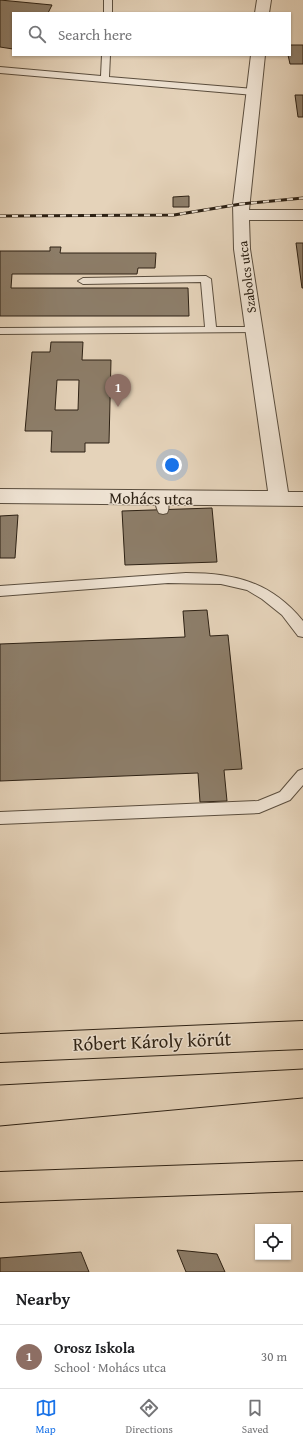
<!DOCTYPE html>
<meta charset="utf-8">
<style>
body{margin:0;font-family:"Gentium Book Plus",serif;background:#f6f6f6;color:#202124}
.controls{position:absolute;right:12px;bottom:12px;display:grid;overflow:hidden;border-radius:0px;box-shadow:0 1px 3px #0004}
.controls button{width:36px;height:36px;display:grid;place-items:center;padding:0;border:0;border-bottom:1px solid #e0e0e0;background:#fff;color:#202124;font:20px sans-serif}
.you{position:absolute;left:172px;top:465px;width:14px;height:14px;margin:-10px;border:3px solid #fff;border-radius:50%;background:#1a73e8;box-shadow:0 0 0 6px #1a73e833}
.badge{display:grid;place-items:center;width:26px;height:26px;border-radius:50%;background:#1a73e8;color:#fff;font-size:13px;font-weight:700}
.pin{position:absolute;translate:-50% -33px;filter:drop-shadow(0 1px 2px #0008)}
.pin::after{content:'';position:absolute;top:21px;width:14px;height:12px;background:inherit;clip-path:polygon(0 0,100% 0,50% 100%)}
.list{margin:0;padding:0;list-style:none}
h2{display:flex;justify-content:space-between;align-items:center;height:52px;margin:0;padding:0 16px;font-size:17px}
h2 small{font-size:13px;font-weight:400;color:#757577}
.list li{display:grid;grid-template-columns:26px 1fr auto;gap:12px;align-items:center;box-sizing:border-box;height:64px;padding:0 16px;border-top:1px solid #e0e0e0}
.list b{display:block;font-size:15px;white-space:nowrap}
.list p{margin:0;font-size:13px;white-space:nowrap;color:#757577}
.list em{font-size:13px;font-style:normal;color:#757577}
.icon{flex:none;width:22px;height:22px;fill:none;stroke:currentColor;stroke-width:2;stroke-linecap:round;stroke-linejoin:round}
.map{position:relative;flex:none;width:303px;height:1272px;overflow:hidden}
.search{position:absolute;background:#fff;box-shadow:0 1px 3px #0004;left:12px;right:12px;top:12px;height:44px;display:flex;align-items:center;gap:10px;box-sizing:border-box;padding:0 14px;border-radius:0px;color:#757577;font-size:15px}
.sheet{height:116px;background:#fff}
nav{display:flex;justify-content:space-around;align-items:center;box-sizing:border-box;height:56px;border-top:1px solid #e0e0e0;background:#fff;font-size:11px;color:#757577}
nav a{display:grid;justify-items:center;gap:2px}
nav .on{color:#1a73e8}
.map>svg:first-child{display:block}
</style>
<div class="map">
<svg width="303" height="1272" viewBox="0 0 303 1272">
<rect width="100%" height="100%" fill="#e5d3ba"/>
<filter id="stains"><feTurbulence type="fractalNoise" baseFrequency=".005" numOctaves="4"/><feColorMatrix values="0 0 0 0 .2 0 0 0 0 .09 0 0 0 0 .02 0 0 0 .5 -.17"/></filter>
<radialGradient id="worn" r=".72"><stop offset=".6" stop-color="#630" stop-opacity="0"/><stop offset="1" stop-color="#630" stop-opacity=".3"/></radialGradient>
<!-- building -->
<g fill="#8d7e6a" stroke="#2d2114" fill-rule="evenodd">
<path d="M0 0 52 5 48 13H13V49L0 47Z"/>
<path d="M290 45H303V64H290L288 55H290Z"/>
<path d="M295 95H303V117H298Z"/>
<path d="M189 196V207H173V197Z"/>
<path d="M296 243H303V288H302Z"/>
<path d="M50 247H61L60 253H156L155 268H138L137 274H12L11 288H188L189 316H0V251H50Z"/>
<path d="M51 342H83L82 360H111L109 443H85V452H51L52 431H25L32 352H50ZM57 380H79L78 410H55Z"/>
<path d="M212 508 217 562 125 565 122 511Z"/>
<path d="M18 515 15 558H0V516Z"/>
<path d="M207 610 210 636 228 635 242 769 224 770 227 801 200 802 198 773 0 781V644L185 637 183 611Z"/>
<path d="M177 1250 217 1254 225 1272H186Z"/>
<path d="M81 1252 89 1272H0V1258Z"/>
</g>
<g fill="none" stroke-linecap="round" stroke-linejoin="round">
<!-- lane casing -->
<g stroke="#5b4e3e" stroke-width="2">
<g id="lane">
<rect x="104" y="0" width="8" height="13"/>
<path d="M102 55H110L109 77 254 89 258 92 254 95 0 73V67L101 76Z"/>
<path d="M206 276 211 279 216 327H253L258 330 257 332 0 334V328L205 327 201 282 83 284 78 281 83 278Z"/>
<path d="M161 494 165 495C168 500 170 508 167 513L163 514 159 513C156 508 154 500 157 495Z"/>
<path d="M186 573C235 573 271 582 303 621V637L298 636 282 615 262 599 247 590 221 584 168 583 0 596V586Z"/>
<path d="M303 769V785L290 800 259 813 0 824V812L258 801 280 792 298 771Z"/>
</g>
</g>
<!-- street casing -->
<g stroke="#5b4e3e" stroke-width="2">
<g id="street">
<path d="M257 0H271L269 13H255Z"/>
<path d="M251 55H265L249 210H303V220H249L250 249 288 492H303V506L0 503V489L268 491 234 249 233 204Z"/>
</g>
</g>
<!-- primary casing -->
<g stroke="#2d2114" stroke-width="2">
<g id="primary">
<path d="M303 1021V1049L0 1062V1034Z"/>
<path d="M303 1161V1191L0 1202V1172Z"/>
</g>
</g>
<!-- lane -->
<use href="#lane" fill="#eee2d2" fill-rule="evenodd"/>
<!-- street -->
<use href="#street" fill="#eee2d2" fill-rule="evenodd"/>
<!-- primary -->
<use href="#primary" fill="#e5d3ba" fill-rule="evenodd"/>
<!-- tram -->
<g stroke="#2d2114" stroke-width="1">
<path d="M0 1085 303 1069"/>
<path d="M0 1126 303 1098"/>
</g>
<!-- rail casing -->
<g stroke="#2d2114" stroke-width="3">
<path id="rail" d="M0 216 174 215 241 204 303 198"/>
</g>
<!-- rail -->
<use href="#rail" stroke="#eee2d2" stroke-width="2" stroke-dasharray="6" stroke-linecap="butt"/>
</g>
<g text-anchor="middle" dominant-baseline="central" stroke-width="3" stroke-linejoin="round" paint-order="stroke">
<!-- far-street labels -->
<g font-size="13" fill="#2d2114" stroke="#eee2d2">
<text transform="translate(247 277) rotate(-97)">Szabolcs utca</text>
</g>
<!-- street labels -->
<g font-size="16" fill="#2d2114" stroke="#eee2d2">
<text transform="translate(151 498) rotate(1)">Mohács utca</text>
</g>
<!-- near-street labels -->
<g font-size="19" fill="#2d2114" stroke="#eee2d2">
<text transform="translate(152 1041) rotate(-2)">Róbert Károly körút</text>
</g>
</g>
<rect width="100%" height="100%" filter="url(#stains)"/>
<rect width="100%" height="100%" fill="url(#worn)"/>
</svg>
<div class="controls">
<button><svg class="icon" aria-label="locate" viewBox="0 0 24 24"><circle cx="12" cy="12" r="6"/><path d="M12 2v4M12 18v4M2 12h4M18 12h4"/></svg></button>
</div>
<div class="you"></div>
<div class="pin badge" style="left:118px;top:407px;background:#8d6e63">1</div>
<div class="search"><svg class="icon" aria-label="search" viewBox="0 0 24 24"><circle cx="10" cy="10" r="6"/><path d="M15 15l6 6"/></svg>Search here</div>
</div>
<section class="sheet">
<h2>Nearby<small></small></h2>
<ul class="list">
<li><span class="badge" style="background:#8d6e63">1</span><div><b>Orosz Iskola</b><p>School · Mohács utca</p></div><em>30 m</em></li>
</ul>
</section>
<nav>
<a class="on"><svg class="icon" aria-label="map" viewBox="0 0 24 24"><path d="M3 6l6-2 6 2 6-2v14l-6 2-6-2-6 2zM9 4v14M15 6v14"/></svg>Map</a>
<a><svg class="icon" aria-label="directions" viewBox="0 0 24 24"><path d="M12 3l9 9-9 9-9-9zM9 14v-3h6M13 9l2 2-2 2"/></svg>Directions</a>
<a><svg class="icon" aria-label="saved" viewBox="0 0 24 24"><path d="M7 4h10v16l-5-4-5 4z"/></svg>Saved</a>
</nav>
